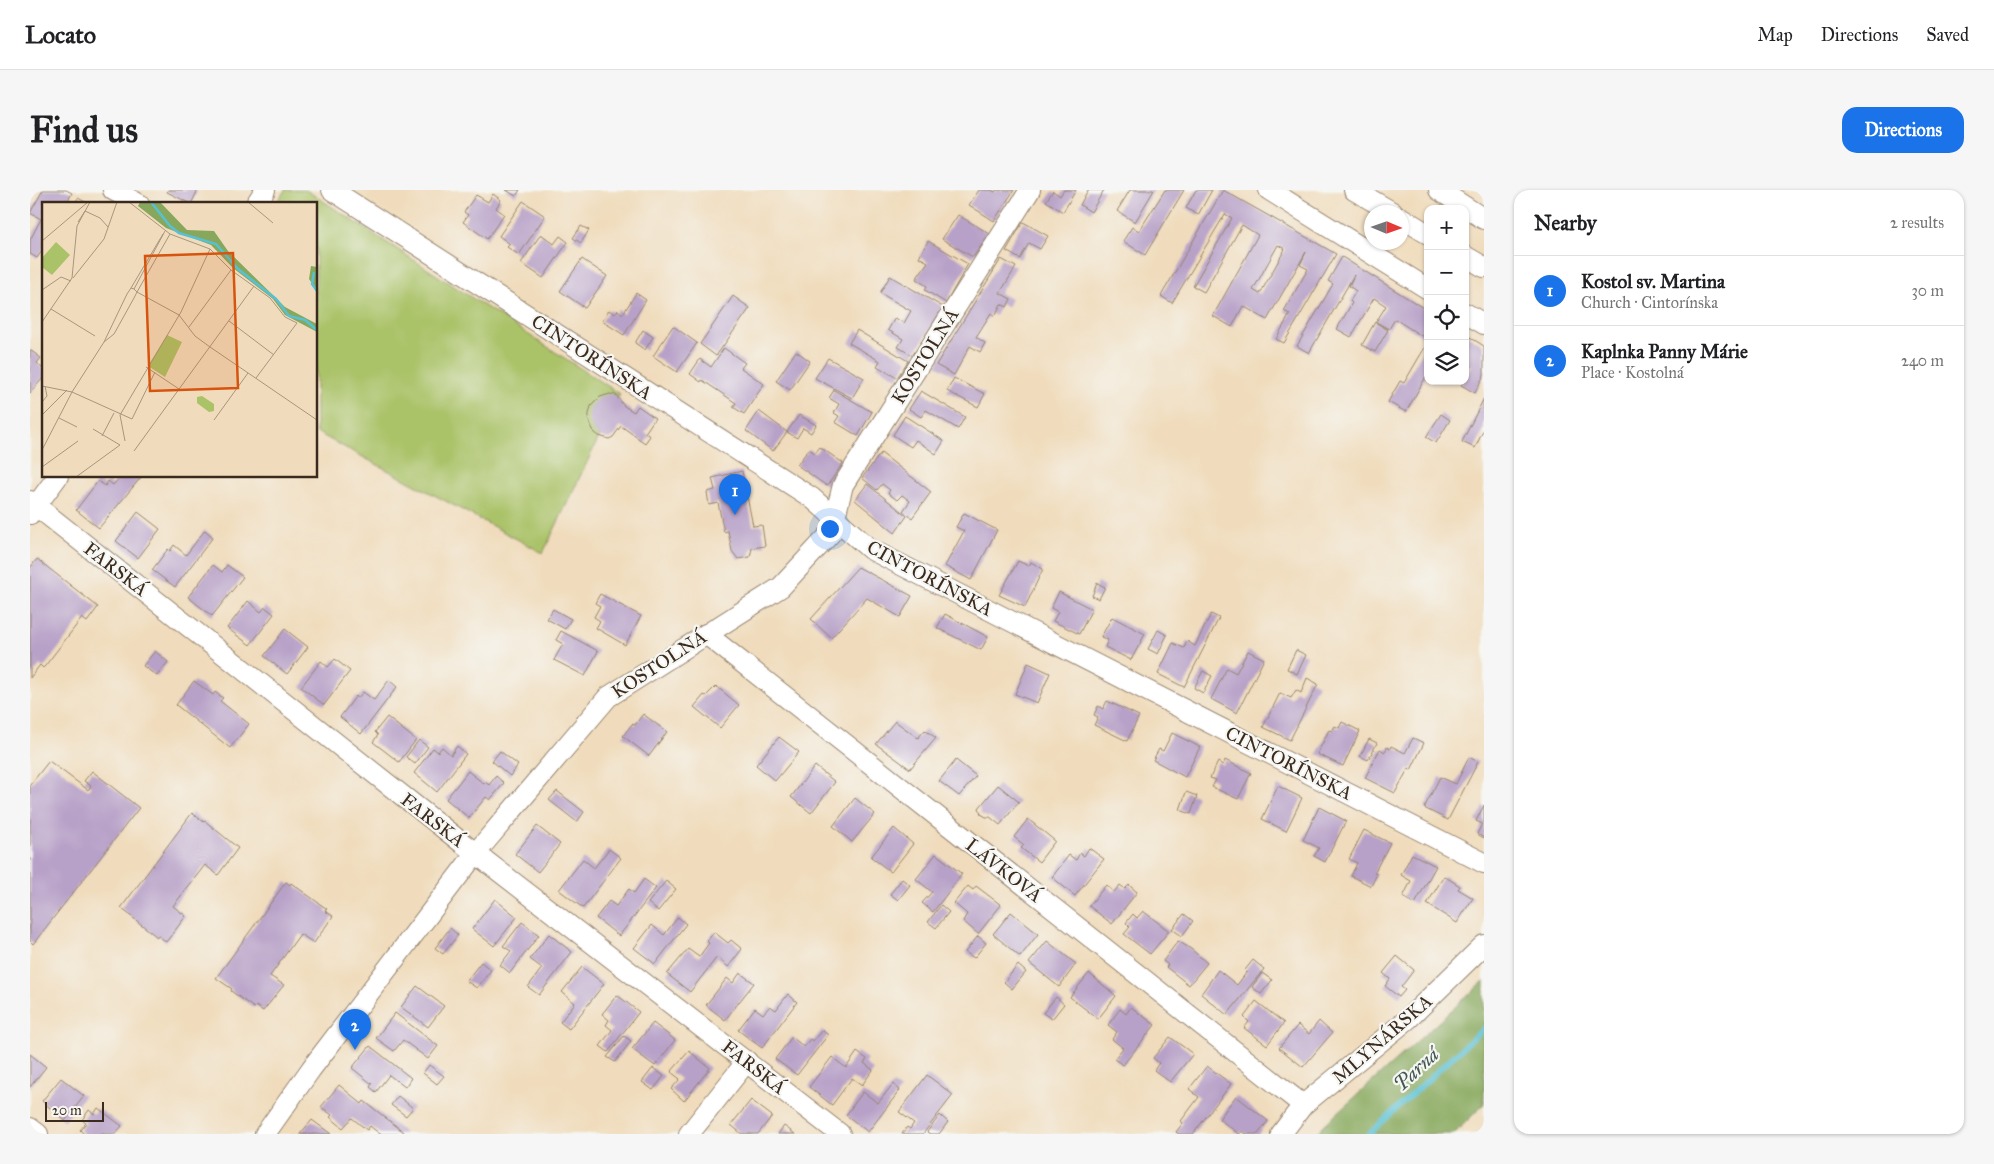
<!DOCTYPE html>
<meta charset="utf-8">
<style>
body{margin:0;font-family:"IM FELL Great Primer",serif;background:#f6f6f6;color:#202124}
.controls{position:absolute;right:15px;top:15px;display:grid;overflow:hidden;border-radius:10px;box-shadow:0 1px 4px #0004}
.controls button{width:45px;height:45px;display:grid;place-items:center;padding:0;border:0;border-bottom:1px solid #e0e0e0;background:#fff;color:#202124;font:25px sans-serif}
.compass{position:absolute;left:1334px;top:15px;width:45px;height:45px;border-radius:50%;background:#fff;box-shadow:0 1px 4px #0004;rotate:92deg}
.scale{position:absolute;left:15px;bottom:12px;width:59px;box-sizing:border-box;padding-left:5px;border:2px solid #3b2a1e;border-top:0;font-size:14px;line-height:18px;white-space:nowrap;color:#3b2a1e;-webkit-text-stroke:4px #f6f6f2;paint-order:stroke}
.you{position:absolute;left:799px;top:338px;width:18px;height:18px;margin:-12px;border:4px solid #fff;border-radius:50%;background:#1a73e8;box-shadow:0 0 0 8px #1a73e833}
.badge{display:grid;place-items:center;width:32px;height:32px;border-radius:50%;background:#1a73e8;color:#fff;font-size:16px;font-weight:700}
.pin{position:absolute;translate:-50% -41px;filter:drop-shadow(0 1px 2px #0008)}
.pin::after{content:'';position:absolute;top:26px;width:18px;height:15px;background:inherit;clip-path:polygon(0 0,100% 0,50% 100%)}
.list{margin:0;padding:0;list-style:none}
h2{display:flex;justify-content:space-between;align-items:center;height:65px;margin:0;padding:0 20px;font-size:21px}
h2 small{font-size:16px;font-weight:400;color:#757577}
.list li{display:grid;grid-template-columns:32px 1fr auto;gap:15px;align-items:center;box-sizing:border-box;height:70px;padding:0 20px;border-top:1px solid #e0e0e0}
.list b{display:block;font-size:19px;white-space:nowrap}
.list p{margin:0;font-size:16px;white-space:nowrap;color:#757577}
.list em{font-size:16px;font-style:normal;color:#757577}
.icon{flex:none;width:28px;height:28px;fill:none;stroke:currentColor;stroke-width:2;stroke-linecap:round;stroke-linejoin:round}
.map{position:relative;flex:none;width:1454px;height:944px;overflow:hidden;border-radius:15px}
header{display:flex;align-items:center;gap:30px;box-sizing:border-box;height:70px;padding:0 25px;background:#fff;border-bottom:1px solid #e0e0e0}
header strong{font-size:24px}
nav{display:flex;gap:28px;margin-inline-start:auto;font-size:18px}
.intro{display:flex;align-items:center;justify-content:space-between;box-sizing:border-box;height:120px;padding:0 30px}
h1{margin:0;font-size:35px}
.button{padding:12px 22px;border-radius:15px;background:#1a73e8;color:#fff;font-size:18px;font-weight:700}
main{display:flex;gap:30px;padding:0 30px}
aside{flex:1;background:#fff;border-radius:15px;box-shadow:0 1px 4px #0004}
.map>svg:first-child{display:block}
</style>
<header>
<strong>Locato</strong>
<nav><a>Map</a><a>Directions</a><a>Saved</a></nav>
</header>
<div class="intro"><h1>Find us</h1><a class="button">Directions</a></div>
<main>
<div class="map">
<svg width="1454" height="944" viewBox="0 0 1454 944">
<rect width="100%" height="100%" fill="#f6f6f2"/>
<filter id="ink" filterUnits="userSpaceOnUse"><feTurbulence type="fractalNoise" baseFrequency=".02" numOctaves="2"/><feDisplacementMap in="SourceGraphic" scale="10" xChannelSelector="R" yChannelSelector="G"/><feConvolveMatrix kernelMatrix="1 2 1 2 8 2 1 2 1" color-interpolation-filters="sRGB"/></filter>
<filter id="wash" filterUnits="userSpaceOnUse"><feTurbulence type="fractalNoise" baseFrequency=".0096" numOctaves="4" result="noise"/><feDisplacementMap in="SourceGraphic" scale="20" xChannelSelector="R" yChannelSelector="G"/><feGaussianBlur stdDeviation="1.12" result="paint"/><feColorMatrix in="noise" values="0 0 0 0 0 0 0 0 0 0 0 0 0 0 0 0 0 1.4 0 .05"/><feComposite in="paint" operator="in"/></filter>
<g filter="url(#wash)">
<rect width="100%" height="100%" fill="#f0dcbc"/>
<!-- green -->
<path fill="#aac268" stroke="#727643" d="M255 0H276L590 204 513 363 286 242V14H246Z"/>
<!-- forest -->
<path fill="#87a85c" stroke="#61693d" d="M1454 791V914L1424 944H1286L1294 935Z"/>
<g fill="none" stroke-linecap="round" stroke-linejoin="round">
<!-- stream -->
<path stroke="#57c0d3" stroke-width="5.5" d="M1339 944 1454 838"/>
</g>
<g id="blocks">
<!-- building -->
<g fill="#b8a1c8" fill-rule="evenodd">
<path d="M13 0H36L42 3 36 14H14V58L7 68 0 64V50L11 29 0 23Z"/>
<path d="M138 0H168L161 14 137 2Z"/>
<path d="M476 0H490L486 6Z"/>
<path d="M949 0H961L965 2 967 0H984L964 31 939 15Z"/>
<path d="M1034 0H1046L1033 22 1016 11 1023 1 1030 6Z"/>
<path d="M1058 0H1074L1061 22 1050 15Z"/>
<path d="M1100 0H1124L1105 32 1087 21Z"/>
<path d="M1135 0H1154L1115 65 1093 51 1102 37 1109 41Z"/>
<path d="M1166 0H1182L1168 25 1156 18Z"/>
<path d="M1193 0 1306 64 1254 153 1246 149 1260 124 1254 121 1278 79 1270 75 1276 62 1237 130 1213 116 1202 137 1183 126 1228 45 1212 35 1174 102 1163 96 1202 28 1195 24 1142 113 1131 106ZM1248 55 1255 59 1230 104 1223 100Z"/>
<path d="M463 4 471 10 466 18 474 24 457 49 433 32 438 25 434 22 446 5 458 12Z"/>
<path d="M48 8 59 14H45Z"/>
<path d="M493 11 515 26 489 65 477 57 480 54 469 46Z"/>
<path d="M928 25 960 44 943 67 912 49Z"/>
<path d="M993 32 1018 46 1010 59 999 53 990 69 976 61Z"/>
<path d="M551 36 559 40 551 53 543 48Z"/>
<path d="M511 44 524 54 530 46 538 52 513 88 491 73Z"/>
<path d="M898 51 938 74 916 113 895 100 897 96 886 89 898 72 889 67Z"/>
<path d="M1312 67 1398 121V150L1365 129 1359 139 1346 132 1356 116 1344 108 1321 147 1307 139 1322 113 1320 111 1326 101 1319 96 1324 85 1279 163 1267 156 1303 94 1298 91Z"/>
<path d="M552 69 577 86 555 118 530 101Z"/>
<path d="M971 69 986 77 970 103 981 109 977 117 971 114 965 126 961 123 946 147 955 153 950 162 940 156 924 185 906 175Z"/>
<path d="M860 86 913 117 883 166 868 157 873 149 858 140 865 128 874 133 881 121 850 103Z"/>
<path d="M606 103 616 110 594 145 572 131 579 120 585 124 588 120 593 124Z"/>
<path d="M703 106 720 118 686 166 670 154Z"/>
<path d="M1345 132 1358 140 1345 162 1332 155Z"/>
<path d="M643 136 667 153 647 182 623 166Z"/>
<path d="M613 140 623 147 615 160 605 153Z"/>
<path d="M827 140 878 171 867 188 847 176 850 171 819 153Z"/>
<path d="M1435 144 1454 156V185L1445 203 1431 195 1433 191H1435V188L1442 176 1435 172Z"/>
<path d="M1398 152V183L1376 222 1358 212 1370 191 1374 193Z"/>
<path d="M694 158 715 173 711 178 734 194 714 224 703 217 706 213 672 190 671 192 660 184 670 169 681 177Z"/>
<path d="M0 160 11 168 7 173 14 180V187L0 203Z"/>
<path d="M766 161 780 171 760 200 746 191Z"/>
<path d="M798 168 834 188 822 208 785 188Z"/>
<path d="M924 188 955 204 948 217 917 201Z"/>
<path d="M804 200 842 222 828 246 805 232 809 226 804 223 809 214 799 208Z"/>
<path d="M891 201 935 227 928 239 896 220 891 227 879 219Z"/>
<path d="M580 204 586 205 594 216 604 222 608 216 625 228 615 243 620 246 615 253 591 236 583 247 579 249 569 246 564 242 558 228 561 216 570 207Z"/>
<path d="M1454 208V239L1445 258 1432 252Z"/>
<path d="M729 221 757 242 769 225 786 235 781 243 773 238 767 248 757 242 743 261 716 241Z"/>
<path d="M1411 224 1420 230 1406 253 1396 247Z"/>
<path d="M875 226 914 251 906 264 886 250 881 257 863 245Z"/>
<path d="M790 257 813 273 797 296 767 275 779 259 785 263Z"/>
<path d="M851 263 901 302 882 328 873 321 880 311 872 305 867 310 858 303 860 300 852 294 847 300 832 288Z"/>
<path d="M712 281 723 336 732 335 735 356 722 358 720 367 708 369 702 361 698 341 694 342 688 313 679 315 677 302 685 300 682 288Z"/>
<path d="M91 286H112L69 338 46 320 68 291 75 296 78 291 83 295Z"/>
<path d="M837 294 877 326 865 343 825 310Z"/>
<path d="M108 322 130 339 108 368 86 351Z"/>
<path d="M934 323 967 340 941 390 915 376 934 341 926 337Z"/>
<path d="M175 340 183 347 145 397 122 380 138 359 140 361 144 355 156 365Z"/>
<path d="M7 369 68 417 57 432 52 428 15 476 13 478 10 475 0 488V378Z"/>
<path d="M988 371 999 376 1001 372 1013 379 995 417 969 405Z"/>
<path d="M183 375 192 382 197 375 213 387 182 426 158 407Z"/>
<path d="M828 377 882 406 870 427 837 408 801 448 781 429Z"/>
<path d="M1067 393 1075 397 1069 409 1062 406Z"/>
<path d="M1029 402 1062 419 1049 444 1023 431 1028 422 1021 418Z"/>
<path d="M570 404 611 426 595 455 566 438 570 431 564 427 570 416 565 413Z"/>
<path d="M218 411 231 422 235 417 244 424 220 455 197 438Z"/>
<path d="M523 419 541 429 535 439 517 429Z"/>
<path d="M915 424 958 447 951 460 907 438Z"/>
<path d="M1181 424 1189 428 1154 497 1128 484 1143 453 1154 458 1157 451 1165 456Z"/>
<path d="M1082 427 1115 444 1101 470 1075 457 1078 450 1071 447Z"/>
<path d="M255 439 278 457 257 484 234 466Z"/>
<path d="M1128 440 1137 445 1128 464 1118 459Z"/>
<path d="M531 441 568 461 555 486 524 470 533 454 526 450Z"/>
<path d="M1266 460 1276 465 1267 484 1257 479Z"/>
<path d="M125 461 138 472 127 486 113 476Z"/>
<path d="M1218 461 1234 469 1207 523 1181 509 1197 478 1206 483Z"/>
<path d="M305 469 320 481 294 515 271 497 291 471 298 477Z"/>
<path d="M998 473 1020 483 1007 513 985 504Z"/>
<path d="M1173 481 1182 486 1173 503 1164 498Z"/>
<path d="M1277 488 1288 494 1260 550 1233 537 1250 503 1261 508 1266 500 1271 503Z"/>
<path d="M359 490 367 497 331 544 310 527 326 506 328 508 333 502 344 510Z"/>
<path d="M164 491 183 505 185 502 193 508 190 511 219 534 200 558 146 515Z"/>
<path d="M686 496 709 515 690 538 664 517 674 505 676 506Z"/>
<path d="M1077 511 1109 526 1097 551 1064 535 1068 527 1064 525 1068 516 1073 519Z"/>
<path d="M613 524 637 542 619 566 593 546 602 534 605 535Z"/>
<path d="M357 527 386 550 369 572 343 552 348 545 345 542Z"/>
<path d="M865 531 888 548 895 540 906 548 880 579 846 554Z"/>
<path d="M1312 532 1330 541 1313 576 1287 564 1299 540 1302 541 1305 536 1309 538Z"/>
<path d="M1142 543 1170 557 1155 587 1123 570 1129 559 1133 561Z"/>
<path d="M749 547 769 562 745 591 726 575Z"/>
<path d="M1383 548 1394 553 1381 580 1378 579 1365 603 1335 588 1350 559 1355 562 1357 557 1360 559 1361 556 1375 563Z"/>
<path d="M1339 549 1347 553 1338 570 1330 566Z"/>
<path d="M389 550 398 557 385 574 376 567Z"/>
<path d="M427 556 436 564 407 602 384 583 403 558 408 562 412 557 421 565Z"/>
<path d="M470 561 488 575 480 586 462 571Z"/>
<path d="M1439 567 1448 572 1418 630 1394 618 1410 587 1426 594Z"/>
<path d="M926 570 946 586 929 606 909 591Z"/>
<path d="M1195 570 1221 583 1208 609 1182 597 1186 590 1180 588 1188 572 1193 575Z"/>
<path d="M19 571 58 600 61 596 54 591 62 581 109 618 3 754 0 751V595Z"/>
<path d="M785 576 805 592 781 623 761 607Z"/>
<path d="M438 581 454 594 455 592 459 595 466 586 474 593 460 610 456 607 439 628 416 609Z"/>
<path d="M968 595 989 612 970 635 960 627H956L951 624 949 618Z"/>
<path d="M1248 596 1272 608 1256 641 1232 629Z"/>
<path d="M527 601 554 622 547 632 519 610Z"/>
<path d="M1156 602 1167 606 1161 624 1150 620Z"/>
<path d="M825 608 845 624 822 652 803 636Z"/>
<path d="M1454 615V648L1447 644 1452 634 1446 631Z"/>
<path d="M1289 617 1316 631 1295 672 1284 666 1289 658 1273 650Z"/>
<path d="M162 623 174 632 175 631 208 658 188 685 175 675 143 716 156 726 136 752 129 746 127 747 91 718Z"/>
<path d="M998 629 1025 651 1009 672 991 658 994 655 984 647Z"/>
<path d="M507 636 530 654 508 682 485 664Z"/>
<path d="M864 638 883 654 861 682 841 667Z"/>
<path d="M1334 640 1360 653 1344 683 1347 684 1341 696 1321 686 1327 673 1319 669Z"/>
<path d="M1059 658 1074 669 1045 706 1022 687 1039 665 1046 670 1050 663 1054 666Z"/>
<path d="M579 659 591 668 553 718 529 700 553 669 564 678Z"/>
<path d="M906 664 932 684 903 722 892 713 902 702 886 689Z"/>
<path d="M1382 664 1406 676 1385 714 1373 707 1381 691 1371 685Z"/>
<path d="M1414 686 1430 696 1428 699 1443 708 1427 733 1397 714Z"/>
<path d="M614 689 626 698 589 746 566 728 579 711 586 716 599 699 604 703Z"/>
<path d="M872 689 880 695 868 710 860 704Z"/>
<path d="M636 691 646 699 628 721 618 713Z"/>
<path d="M256 692 260 695 261 693 297 719 295 721 303 726 284 753 270 744 240 786 254 795 233 821 226 816 224 818 201 801 202 799 186 788Z"/>
<path d="M1076 695 1084 702 1090 695 1095 699 1099 695 1107 702 1082 734 1059 716Z"/>
<path d="M938 696 943 700 946 696 971 715 948 744 933 731 937 724 924 713Z"/>
<path d="M465 709 487 727 464 756 442 739Z"/>
<path d="M911 715 919 722 906 738 898 732Z"/>
<path d="M1113 721 1139 741 1120 764 1094 744 1100 737 1096 733 1103 724 1107 728Z"/>
<path d="M981 722 1008 744 990 767 963 744Z"/>
<path d="M1154 724 1163 731 1152 746 1142 739Z"/>
<path d="M648 727 656 734 625 774 604 758 622 735 634 745Z"/>
<path d="M492 732 509 745 480 783 470 775 481 761 473 756Z"/>
<path d="M420 738 428 745 413 764 405 758Z"/>
<path d="M684 742 698 753 701 750 712 759 698 777 687 767 660 802 637 784 658 759 669 767 679 753 677 751Z"/>
<path d="M519 744 542 762 509 805 498 797 512 778 500 769Z"/>
<path d="M948 746 956 753 944 768 935 762Z"/>
<path d="M1017 751 1046 774 1029 797 999 773Z"/>
<path d="M1148 751 1161 759 1177 773 1159 795 1136 777 1138 775 1133 771Z"/>
<path d="M1367 766 1384 780 1371 797 1375 800 1369 807 1355 796 1360 789 1353 783Z"/>
<path d="M1223 770 1234 779 1197 825 1171 804 1188 780 1207 795 1217 782 1215 780Z"/>
<path d="M451 772 461 780 447 798 436 791Z"/>
<path d="M988 775 996 782 982 799 974 792Z"/>
<path d="M552 777 574 794 539 839 530 832 545 813 532 802Z"/>
<path d="M710 783 724 793 695 830 676 815 697 788 703 793Z"/>
<path d="M1059 783 1086 806 1068 829 1040 807Z"/>
<path d="M1232 783 1242 790 1231 804 1222 797Z"/>
<path d="M387 796 414 816 398 837 371 817Z"/>
<path d="M758 804 767 812 732 858 708 840 725 818 733 824 740 816 746 820Z"/>
<path d="M587 805 609 822 578 862 570 856 582 840 576 835 579 830 572 824Z"/>
<path d="M1026 807 1034 814 1022 829 1013 823Z"/>
<path d="M1226 811 1254 833 1237 855 1214 838 1219 832 1214 827Z"/>
<path d="M1101 817 1125 835 1093 875 1084 869 1093 858 1082 849 1087 842 1078 835 1090 819 1096 824Z"/>
<path d="M365 823 408 856 398 869 373 850 364 861 346 848Z"/>
<path d="M1289 831 1302 843 1273 877 1249 858 1268 835 1279 844Z"/>
<path d="M623 833 645 850 625 876 602 859Z"/>
<path d="M792 840 798 845 767 885 745 869 762 847 774 857 780 849 783 851Z"/>
<path d="M594 846 601 851 585 872 577 867Z"/>
<path d="M1140 847 1163 864 1140 892 1124 880 1129 873 1123 868Z"/>
<path d="M340 856 381 888 375 897 359 885 346 902 340 897 342 894 322 878Z"/>
<path d="M659 861 680 878 654 911 641 899 650 889 641 882Z"/>
<path d="M827 862 837 869 834 873 843 880 832 895 822 888 802 915 779 897 802 867 816 878Z"/>
<path d="M0 864 16 877 0 897Z"/>
<path d="M399 875 414 886 407 894 393 883Z"/>
<path d="M1177 876 1201 894 1163 944H1149L1146 942 1153 933 1151 931 1169 907 1159 899Z"/>
<path d="M623 878 634 886 623 900 612 892Z"/>
<path d="M897 885 923 905 893 944H872L877 937 880 939 884 933 869 922Z"/>
<path d="M31 888 54 906 35 931 12 911Z"/>
<path d="M863 894 870 900 838 942 816 925 833 902 848 913Z"/>
<path d="M309 895 332 914 334 911 374 942 373 944H350L340 936 337 940 322 928 313 938 300 927 302 925 291 917Z"/>
<path d="M368 906 383 918 376 926 361 915Z"/>
<path d="M1206 906 1238 931 1228 944H1216L1213 941 1209 944 1189 929Z"/>
<path d="M721 910 742 926 728 944H712L701 935Z"/>
<path d="M68 918 92 936 85 944H54L50 940 56 933 52 930 59 920 64 924Z"/>
<path d="M910 925 918 932 909 944H900L897 942Z"/>
<path d="M282 930 301 944H270Z"/>
<path d="M754 936 765 944H748Z"/>
</g>
</g>
</g>
<g filter="url(#ink)">
<use href="#blocks" fill-opacity="0" stroke="#96836d" stroke-width="1"/>
<g fill="none" stroke-linecap="round" stroke-linejoin="round">
<!-- minor casing -->
<g stroke="#96836d" stroke-width="22">
<g id="minor">
<path d="M83 0 109 14"/>
<path d="M302 0 782 308 840 359 1454 673"/>
<path d="M1239 0 1398 99"/>
<path d="M1324 0 1362 22"/>
<path d="M1409 0 1454 29"/>
<path d="M226 14 235 0"/>
<path d="M1372 28 1398 44"/>
<path d="M1435 66 1454 77"/>
<path d="M1435 123 1454 134"/>
<path d="M0 311 431 652 810 944"/>
<path d="M0 324 28 286"/>
<path d="M676 444 1273 915"/>
<path d="M0 938 8 944"/>
<path d="M235 944 281 879 445 664 578 507 751 397 801 343 813 295 1000 0"/>
<path d="M659 944 717 871"/>
<path d="M1251 944 1273 915 1378 829 1454 755"/>
</g>
</g>
<!-- minor -->
<use href="#minor" stroke="#fff" stroke-width="20"/>
</g>
</g>
<g text-anchor="middle" dominant-baseline="central" stroke-width="4.5" stroke-linejoin="round" paint-order="stroke">
<!-- street labels -->
<g font-size="19" fill="#3b2a1e" stroke="#f6f6f2">
<text transform="translate(895 166) rotate(-58)">KOSTOLNÁ</text>
<text transform="translate(562 167) rotate(33)">CINTORÍNSKA</text>
<text transform="translate(86 379) rotate(38)">FARSKÁ</text>
<text transform="translate(900 388) rotate(28)">CINTORÍNSKA</text>
<text transform="translate(629 474) rotate(-33)">KOSTOLNÁ</text>
<text transform="translate(1259 573) rotate(27)">CINTORÍNSKA</text>
<text transform="translate(403 630) rotate(38)">FARSKÁ</text>
<text transform="translate(974 680) rotate(38)">LÁVKOVÁ</text>
<text transform="translate(1352 849) rotate(-41)">MLYNÁRSKA</text>
<text transform="translate(724 877) rotate(38)">FARSKÁ</text>
</g>
<!-- water labels -->
<g font-size="20" font-style="italic" fill="#435754" stroke="#f6f6f2">
<text transform="translate(1386 879) rotate(-43)">Parná</text>
</g>
</g>
<!-- overview -->
<g transform="translate(12 12)">
<rect width="275" height="275" fill="#f0dcbc"/>
<path d="M14 40 28 53 10 73 0 65V56ZM125 133 140 140 123 175 106 164ZM160 194 172 202V209L167 210 155 201V195Z" fill="#aac268"/>
<path d="M98 0H118L145 28 172 29 186 49 243 105 275 122V130L243 113 231 97 191 66 169 43 124 26 96 4ZM269 64 275 65V89L267 77Z" fill="#87a85c"/>
<path fill="none" stroke="#57c0d3" stroke-width="2.5" d="M109 0 128 24 137 31 174 42 196 67 234 97 247 114 263 118 275 128M272 70 270 82 275 89"/>
<path fill="none" stroke="#a8957d" stroke-width="1" d="M87 0 128 32 168 47 189 68 228 96 243 115 255 121 214 176M206 0 231 21M36 20 43 9 58 16 66 25M128 32 95 90 137 113 153 134 168 145 275 218M0 39 46 0M31 76 62 37 75 0M89 86 121 32M0 88 19 75 29 79M9 107 53 134M187 119 232 153M0 120 30 76 35 24 48 0M147 125 189 68M62 140 72 132 92 96 95 90 92 87 123 29M104 165 137 187M0 184 30 190 90 217 113 170M0 200 5 194 3 184M0 213 25 188M78 213 139 110 168 47M78 213 83 239M17 216 35 225M172 218 206 171M60 234 72 211M0 248 30 190 62 140 85 92 89 86 92 87M92 249 212 84M0 265 36 239M34 275 78 243 51 227"/>
<path fill="#d7540e" fill-opacity="0.15" stroke="#d7540e" stroke-width="2.5" d="M191 51 196 186 108 189 103 54Z"/>
<rect width="275" height="275" fill="none" stroke="#3b2a1e" stroke-width="2.5"/>
</g>
</svg>
<div class="controls">
<button>+</button>
<button>−</button>
<button><svg class="icon" aria-label="locate" viewBox="0 0 24 24"><circle cx="12" cy="12" r="6"/><path d="M12 2v4M12 18v4M2 12h4M18 12h4"/></svg></button>
<button><svg class="icon" aria-label="layers" viewBox="0 0 24 24"><path d="M12 4l9 5-9 5-9-5zM3 14l9 5 9-5"/></svg></button>
</div>
<svg class="compass" viewBox="-18 -18 36 36"><path d="M0-13l5 13h-10z" fill="#e53935"/><path d="M0 13l5-13h-10z" fill="#757577"/></svg>
<div class="scale">20 m</div>
<div class="you"></div>
<div class="pin badge" style="left:705px;top:325px">1</div>
<div class="pin badge" style="left:325px;top:860px">2</div>
</div>
<aside>
<h2>Nearby<small>2 results</small></h2>
<ul class="list">
<li><span class="badge">1</span><div><b>Kostol sv. Martina</b><p>Church · Cintorínska</p></div><em>30 m</em></li>
<li><span class="badge">2</span><div><b>Kaplnka Panny Márie</b><p>Place · Kostolná</p></div><em>240 m</em></li>
</ul>
</aside>
</main>
